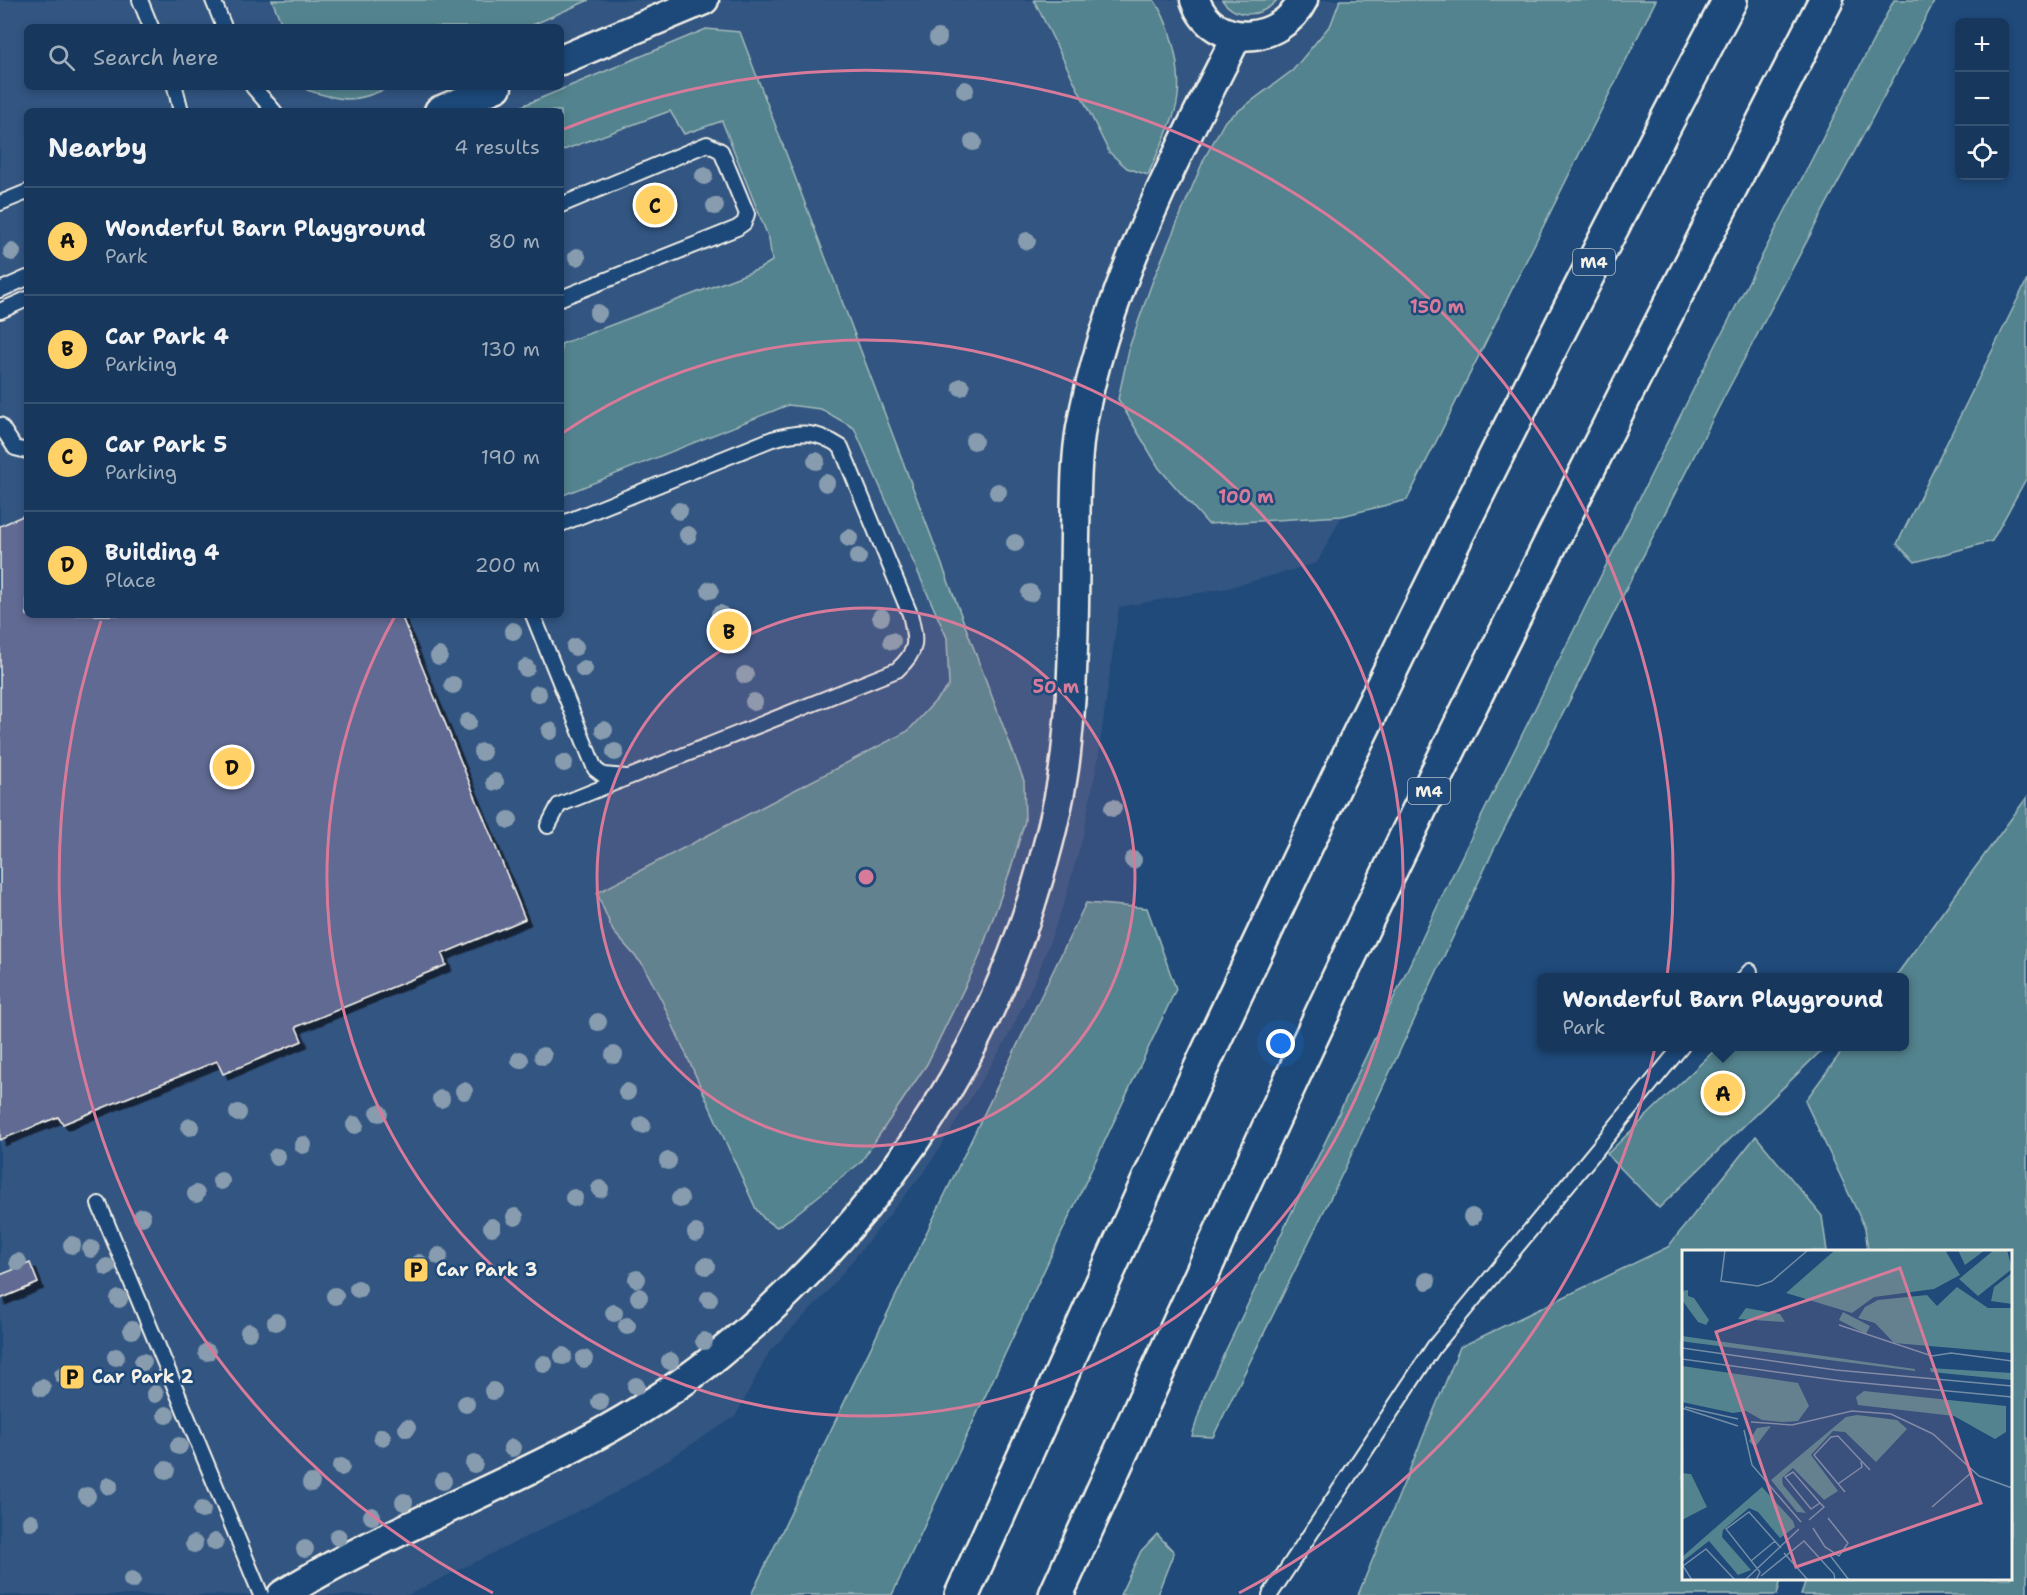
<!DOCTYPE html>
<meta charset="utf-8">
<style>
body{margin:0;font-family:"Shantell Sans",sans-serif;background:#203f62;color:#f1f3f6}
.controls{position:absolute;right:18px;top:18px;display:grid;overflow:hidden;border-radius:9px;box-shadow:0 3px 9px #0003}
.controls button{width:54px;height:54px;display:grid;place-items:center;padding:0;border:0;border-bottom:2px solid #365272;background:#17385c;color:#f1f3f6;font:30px sans-serif}
.you{position:absolute;left:1281px;top:1044px;width:21px;height:21px;margin:-15px;border:4px solid #fff;border-radius:50%;background:#1a73e8;box-shadow:0 0 0 9px #1a73e833}
.badge{display:grid;place-items:center;width:39px;height:39px;border-radius:50%;background:#ffd166;color:#111;font-size:20px;font-weight:700}
.pin{position:absolute;translate:-50% -50%;border:3px solid #fff;box-shadow:0 2px 6px #0006}
.popup{position:absolute;left:1537px;top:973px;width:372px;height:78px;box-sizing:border-box;display:grid;place-content:center;border-radius:9px;background:#17385c;filter:drop-shadow(0 2px 4px #0005);font-size:20px;white-space:nowrap;color:#9eacbb}
.popup b{font-size:22px;color:#f1f3f6}
.popup::after{content:'';position:absolute;left:50%;top:100%;margin-left:-12px;border:12px solid transparent;border-top-color:#17385c}
.list{margin:0;padding:0;list-style:none}
h2{display:flex;justify-content:space-between;align-items:center;height:78px;margin:0;padding:0 24px;font-size:26px}
h2 small{font-size:20px;font-weight:400;color:#9eacbb}
.list li{display:grid;grid-template-columns:39px 1fr auto;gap:18px;align-items:center;box-sizing:border-box;height:108px;padding:0 24px;border-top:2px solid #365272}
.list b{display:block;font-size:22px;white-space:nowrap}
.list p{margin:0;font-size:20px;white-space:nowrap;color:#9eacbb}
.list em{font-size:20px;font-style:normal;color:#9eacbb}
.icon{flex:none;width:33px;height:33px;fill:none;stroke:currentColor;stroke-width:2;stroke-linecap:round;stroke-linejoin:round}
.map{position:relative;flex:none;width:2027px;height:1595px;overflow:hidden}
.search{position:absolute;background:#17385c;box-shadow:0 3px 9px #0003;left:24px;top:24px;width:540px;height:66px;display:flex;align-items:center;gap:15px;box-sizing:border-box;padding:0 21px;border-radius:9px;color:#9eacbb;font-size:22px}
.panel{position:absolute;background:#17385c;box-shadow:0 3px 9px #0003;left:24px;top:108px;width:540px;height:510px;border-radius:9px}
.map>svg:first-child{display:block}
</style>
<div class="map">
<svg width="2027" height="1595" viewBox="0 0 2027 1595">
<defs>
<filter id="shadow"><feDropShadow dx="5.5" dy="5.5" stdDeviation="0" flood-color="#0009"/></filter>
</defs>
<rect width="100%" height="100%" fill="#1f4a7a"/>
<filter id="ink" filterUnits="userSpaceOnUse"><feTurbulence type="fractalNoise" baseFrequency=".0167" numOctaves="2"/><feDisplacementMap in="SourceGraphic" scale="12" xChannelSelector="R" yChannelSelector="G"/><feConvolveMatrix kernelMatrix="1 2 1 2 8 2 1 2 1" color-interpolation-filters="sRGB"/></filter>
<g filter="url(#ink)">
<!-- built -->
<path fill="#335481" fill-rule="evenodd" d="M0 0H1656L1407 500 1342 516 1317 563 1228 588 1119 607 1098 759 1083 836 1065 900 1039 971 1007 1039 928 1167 825 1295 770 1351 735 1417 617 1492 408 1595H0ZM27 27H561V87H27ZM27 111H561V615H27Z"/>
<!-- green -->
<g fill="#52838e" stroke="#a3babb" stroke-width="1.5">
<path d="M272 0H589L528 27H283Z"/>
<path d="M1034 0H1154C1172 26 1185 79 1175 111 1168 132 1157 154 1148 175L1127 168 1109 152Z"/>
<path d="M1222 0H1277C1262 17 1237 20 1222 0Z"/>
<path d="M1340 0H1656L1407 500 1342 516 1208 524 1159 468 1118 399 1130 345 1153 280 1204 159 1225 121 1293 70 1331 24Z"/>
<path d="M1894 0H1935L1723 399 1494 849 1345 1168 1213 1437 1192 1436 1205 1394 1448 884 1702 372Z"/>
<path d="M706 29 740 32 1024 781 1025 821 1010 871 978 960 927 1064 861 1162 791 1218 777 1227 765 1220 756 1209 662 1001 643 965 613 931 597 893 908 731 949 686 947 638 854 428 821 409 788 405 561 496V344L759 269 772 261 769 239 722 121 684 134 670 111 561 151V111H510Z"/>
<path d="M306 87H390C355 103 344 102 307 90Z"/>
<path d="M2027 280V477L1992 541 1915 562 1897 544Z"/>
<path d="M2027 797V1595H1801L1806 1579 2010 1578V1252L1868 1251 1865 1228 1805 1101 1845 1047 1904 1046V978L1895 977Z"/>
<path d="M1086 903 1147 908 1176 989 892 1595H751Z"/>
<path d="M1718 1047H1825L1659 1208 1607 1154Z"/>
<path d="M1756 1136 1822 1216 1827 1251 1684 1252V1578L1781 1579 1777 1595H1358L1460 1347 1668 1247Z"/>
<path d="M1157 1534 1174 1552 1157 1595H1120L1141 1551Z"/>
</g>
<!-- building -->
<g fill="#616a92" stroke="#f4f1e8" stroke-width="1.5" filter="url(#shadow)">
<path d="M27 514V615H401L525 919 442 954 446 965 296 1027 302 1041 223 1074 217 1061 63 1124 58 1117 0 1140V526Z"/>
<path d="M30 1263 38 1283 0 1299V1275Z"/>
</g>
<g fill="none" stroke-linecap="round" stroke-linejoin="round">
<!-- lane casing -->
<g stroke="#f4f1e8" stroke-width="18">
<g id="lane">
<path d="M140 0 151 27"/>
<path d="M213 0 224 27"/>
<path d="M175 87 181 111"/>
<path d="M253 87 274 111"/>
<path d="M0 203 27 192"/>
<path d="M561 205 707 144 721 151 747 214 744 223 737 228 561 298"/>
<path d="M0 290 27 278"/>
<path d="M0 311 27 299"/>
<path d="M0 425 15 448 27 451"/>
<path d="M533 615 595 769 603 775 626 777"/>
<path d="M548 826 559 805 897 670C919 650 916 641 910 614L841 447C816 430 800 431 772 439L561 524"/>
<path d="M1744 978 1750 971"/>
<path d="M99 1204 261 1595"/>
<path d="M1270 1595 1434 1347 1682 1046"/>
</g>
</g>
<!-- street casing -->
<g stroke="#f4f1e8" stroke-width="33">
<g id="street">
<path d="M1195 0C1213 51 1281 44 1303 0"/>
<path d="M561 60 704 0"/>
<path d="M439 111 497 87"/>
<path d="M282 1595C422 1508 583 1463 713 1359 868 1234 984 1069 1039 877 1052 833 1063 788 1067 743 1074 674 1074 605 1075 536 1076 500 1075 463 1081 428 1106 289 1174 160 1237 36"/>
</g>
</g>
<!-- highway casing -->
<g stroke="#f4f1e8" stroke-width="38">
<g id="highway">
<path d="M962 1595C1026 1452 1090 1308 1156 1165 1337 772 1528 383 1730 0"/>
<path d="M1056 1595C1173 1338 1288 1081 1411 827 1545 550 1685 275 1826 0"/>
</g>
</g>
<!-- lane -->
<use href="#lane" stroke="#1f4a7a" stroke-width="14"/>
<!-- street -->
<use href="#street" stroke="#1f4a7a" stroke-width="28"/>
<!-- highway -->
<use href="#highway" stroke="#1f4a7a" stroke-width="33"/>
</g>
<!-- trees -->
<g fill="#879caf">
<circle cx="938" cy="38" r="9"/>
<circle cx="965" cy="90" r="9"/>
<circle cx="973" cy="142" r="9"/>
<circle cx="704" cy="176" r="9"/>
<circle cx="715" cy="206" r="9"/>
<circle cx="1027" cy="241" r="9"/>
<circle cx="12" cy="252" r="9"/>
<circle cx="577" cy="257" r="9"/>
<circle cx="598" cy="313" r="9"/>
<circle cx="961" cy="387" r="9"/>
<circle cx="974" cy="441" r="9"/>
<circle cx="816" cy="461" r="9"/>
<circle cx="826" cy="483" r="9"/>
<circle cx="998" cy="492" r="9"/>
<circle cx="679" cy="511" r="9"/>
<circle cx="688" cy="535" r="9"/>
<circle cx="849" cy="538" r="9"/>
<circle cx="1015" cy="543" r="9"/>
<circle cx="858" cy="557" r="9"/>
<circle cx="710" cy="590" r="9"/>
<circle cx="1030" cy="593" r="9"/>
<circle cx="720" cy="614" r="9"/>
<circle cx="881" cy="617" r="9"/>
<circle cx="513" cy="631" r="9"/>
<circle cx="892" cy="641" r="9"/>
<circle cx="575" cy="647" r="9"/>
<circle cx="439" cy="656" r="9"/>
<circle cx="526" cy="668" r="9"/>
<circle cx="584" cy="669" r="9"/>
<circle cx="745" cy="675" r="9"/>
<circle cx="453" cy="685" r="9"/>
<circle cx="538" cy="694" r="9"/>
<circle cx="754" cy="702" r="9"/>
<circle cx="468" cy="722" r="9"/>
<circle cx="604" cy="730" r="9"/>
<circle cx="550" cy="731" r="9"/>
<circle cx="482" cy="752" r="9"/>
<circle cx="615" cy="752" r="9"/>
<circle cx="564" cy="763" r="9"/>
<circle cx="495" cy="782" r="9"/>
<circle cx="1113" cy="808" r="9"/>
<circle cx="509" cy="820" r="9"/>
<circle cx="1133" cy="860" r="9"/>
<circle cx="598" cy="1022" r="9"/>
<circle cx="614" cy="1055" r="9"/>
<circle cx="543" cy="1056" r="9"/>
<circle cx="520" cy="1060" r="9"/>
<circle cx="464" cy="1091" r="9"/>
<circle cx="627" cy="1092" r="9"/>
<circle cx="441" cy="1099" r="9"/>
<circle cx="238" cy="1113" r="9"/>
<circle cx="379" cy="1113" r="9"/>
<circle cx="355" cy="1125" r="9"/>
<circle cx="642" cy="1125" r="9"/>
<circle cx="190" cy="1127" r="9"/>
<circle cx="303" cy="1145" r="9"/>
<circle cx="277" cy="1157" r="9"/>
<circle cx="668" cy="1161" r="9"/>
<circle cx="221" cy="1181" r="9"/>
<circle cx="600" cy="1189" r="9"/>
<circle cx="196" cy="1194" r="9"/>
<circle cx="574" cy="1198" r="9"/>
<circle cx="680" cy="1199" r="9"/>
<circle cx="142" cy="1217" r="9"/>
<circle cx="515" cy="1217" r="9"/>
<circle cx="1472" cy="1217" r="9"/>
<circle cx="492" cy="1227" r="9"/>
<circle cx="696" cy="1233" r="9"/>
<circle cx="72" cy="1245" r="9"/>
<circle cx="91" cy="1249" r="9"/>
<circle cx="439" cy="1256" r="9"/>
<circle cx="18" cy="1262" r="9"/>
<circle cx="419" cy="1263" r="9"/>
<circle cx="706" cy="1266" r="9"/>
<circle cx="107" cy="1267" r="9"/>
<circle cx="637" cy="1279" r="9"/>
<circle cx="1427" cy="1281" r="9"/>
<circle cx="358" cy="1289" r="9"/>
<circle cx="335" cy="1296" r="9"/>
<circle cx="639" cy="1297" r="9"/>
<circle cx="119" cy="1299" r="9"/>
<circle cx="709" cy="1299" r="9"/>
<circle cx="614" cy="1313" r="9"/>
<circle cx="276" cy="1322" r="9"/>
<circle cx="627" cy="1326" r="9"/>
<circle cx="132" cy="1330" r="9"/>
<circle cx="249" cy="1332" r="9"/>
<circle cx="704" cy="1341" r="9"/>
<circle cx="207" cy="1352" r="9"/>
<circle cx="563" cy="1356" r="9"/>
<circle cx="116" cy="1357" r="9"/>
<circle cx="584" cy="1359" r="9"/>
<circle cx="670" cy="1361" r="9"/>
<circle cx="143" cy="1362" r="9"/>
<circle cx="544" cy="1364" r="9"/>
<circle cx="63" cy="1375" r="9"/>
<circle cx="636" cy="1386" r="9"/>
<circle cx="42" cy="1388" r="9"/>
<circle cx="493" cy="1391" r="9"/>
<circle cx="155" cy="1394" r="9"/>
<circle cx="600" cy="1402" r="9"/>
<circle cx="466" cy="1404" r="9"/>
<circle cx="166" cy="1415" r="9"/>
<circle cx="407" cy="1428" r="9"/>
<circle cx="382" cy="1437" r="9"/>
<circle cx="179" cy="1446" r="9"/>
<circle cx="512" cy="1448" r="9"/>
<circle cx="474" cy="1464" r="9"/>
<circle cx="341" cy="1467" r="9"/>
<circle cx="166" cy="1470" r="9"/>
<circle cx="443" cy="1481" r="9"/>
<circle cx="311" cy="1483" r="9"/>
<circle cx="109" cy="1486" r="9"/>
<circle cx="87" cy="1496" r="9"/>
<circle cx="404" cy="1502" r="9"/>
<circle cx="202" cy="1510" r="9"/>
<circle cx="372" cy="1516" r="9"/>
<circle cx="31" cy="1522" r="9"/>
<circle cx="338" cy="1537" r="9"/>
<circle cx="215" cy="1542" r="9"/>
<circle cx="194" cy="1544" r="9"/>
<circle cx="305" cy="1549" r="9"/>
<circle cx="132" cy="1580" r="9"/>
</g>
</g>
<!-- distance rings -->
<circle cx="866" cy="877" r="269" fill="#d87a9a" fill-opacity=".12"/>
<g fill="none" stroke="#d87a9a" stroke-width="3">
<circle cx="866" cy="877" r="269"/>
<path d="M561 434A538 538 0 1 1 395 616"/>
<path d="M493 1593A807 807 0 0 1 101 621M564 129A807 807 0 0 1 1239 1593"/>
</g>
<!-- icons -->
<defs>
<g id="parking-square" transform="scale(1.35)"><rect x="-9" y="-9" width="18" height="18" rx="4" fill="#ffd166" stroke="#1f4a7a"/><path d="M-3.5-5.5H1a3.5 3.5 0 0 1 0 7H-1V5.5H-3.5ZM-1-3.4V-.6H.8a1.4 1.4 0 0 0 0-2.8Z" fill="#111"/></g>
</defs>
<g fill-rule="evenodd">
<use href="#parking-square" x="416" y="1270"/>
<use href="#parking-square" x="72" y="1377"/>
</g>
<g text-anchor="middle" dominant-baseline="central" stroke-width="5" stroke-linejoin="round" paint-order="stroke">
<!-- shield labels -->
<g fill="#1f4a7a" stroke="#b4bfc7" stroke-width="1.5">
<rect x="1573" y="249" width="42" height="26" rx="4.5"/>
<rect x="1408" y="778" width="42" height="26" rx="4.5"/>
</g>
<g font-size="16" font-weight="bold" fill="#f4f1e8">
<text x="1594" y="262">M4</text>
<text x="1429" y="791">M4</text>
</g>
<!-- poi labels -->
<g font-size="18" font-weight="bold" fill="#f4f1e8" stroke="#1f4a7a" text-anchor="start">
<text x="436" y="1270">Car Park 3</text>
<text x="92" y="1377">Car Park 2</text>
</g>
</g>
<!-- overview -->
<g transform="translate(1682 1250)">
<rect width="330" height="330" fill="#1f4a7a"/>
<path d="M153 0H263L278 25 252 39 192 47 170 63 104 43ZM276 0H303L283 15ZM312 0H325L330 19 296 46 277 29ZM330 23V54L309 51 312 37ZM275 37 306 58H330V103L212 93 193 73 176 68 183 57 196 50 245 45 255 56ZM6 40V46L12 48 27 70 24 75 16 72 0 50V41ZM64 58 98 64 103 72 56 69ZM161 62 188 76 184 84 157 70ZM0 86 233 119V121L5 92 0 91ZM0 116 116 133 127 156 116 171 101 172 80 170 64 161 51 163 0 152ZM248 118 330 123V130L249 122ZM182 141 324 156V182L313 189 272 166 176 155 174 147ZM175 165 215 170 225 179 194 212 163 182 151 181 129 205 156 241 142 250 111 218 100 228 101 235 124 263 115 262 89 230 164 167ZM89 176 73 197 67 191 75 178ZM0 223 9 224 25 257 0 270ZM80 237 111 271 113 277 98 288 76 262 67 258 41 280 40 287 69 320 56 325 27 291 0 312V307Z" fill="#52838e"/>
<path fill="none" stroke="#748da6" stroke-width="1.5" d="M43 0 39 31 76 36 90 31 126 0M157 75 250 106 269 103 330 111M0 98 154 120 330 136M0 109 160 131 330 147M3 157 56 169M0 158 56 176M69 172 110 175 170 161 209 164 251 184 297 226 330 238M62 180 70 215 119 272M156 234 180 217 179 212M163 242 132 205 149 187 156 186 188 220M250 257 290 222M127 270 142 257 138 253 118 230 111 222 103 227 129 259 138 253M131 278 143 297 157 306 166 293 146 268M102 303 126 330M147 304 167 330M69 311 93 291M79 326 122 291 152 324 153 330M10 330 1 316 24 299 53 330M63 330 117 279M74 330 78 322 44 279 67 262 99 298"/>
<path fill="#d87a9a" fill-opacity="0.15" stroke="#d87a9a" stroke-width="3" d="M218 18 299 253 114 317 34 82Z"/>
<rect width="330" height="330" fill="none" stroke="#f4f1e8" stroke-width="3"/>
</g>
<circle cx="866" cy="877" r="9" fill="#d87a9a" stroke="#1f4a7a" stroke-width="3"/>
<g font-size="18" text-anchor="middle" font-weight="bold" fill="#d87a9a" stroke="#1f4a7a" stroke-width="5" stroke-linejoin="round" paint-order="stroke">
<text x="1437" y="313">150 m</text>
<text x="1246" y="503">100 m</text>
<text x="1056" y="693">50 m</text>
</g>
</svg>
<div class="controls">
<button>+</button>
<button>−</button>
<button><svg class="icon" aria-label="locate" viewBox="0 0 24 24"><circle cx="12" cy="12" r="6"/><path d="M12 2v4M12 18v4M2 12h4M18 12h4"/></svg></button>
</div>
<div class="you"></div>
<div class="pin badge" style="left:1723px;top:1093px">A</div>
<div class="popup"><b>Wonderful Barn Playground</b>Park</div>
<div class="pin badge" style="left:729px;top:631px">B</div>
<div class="pin badge" style="left:655px;top:205px">C</div>
<div class="pin badge" style="left:232px;top:767px">D</div>
<div class="search"><svg class="icon" aria-label="search" viewBox="0 0 24 24"><circle cx="10" cy="10" r="6"/><path d="M15 15l6 6"/></svg>Search here</div>
<section class="panel">
<h2>Nearby<small>4 results</small></h2>
<ul class="list">
<li><span class="badge">A</span><div><b>Wonderful Barn Playground</b><p>Park</p></div><em>80 m</em></li>
<li><span class="badge">B</span><div><b>Car Park 4</b><p>Parking</p></div><em>130 m</em></li>
<li><span class="badge">C</span><div><b>Car Park 5</b><p>Parking</p></div><em>190 m</em></li>
<li><span class="badge">D</span><div><b>Building 4</b><p>Place</p></div><em>200 m</em></li>
</ul>
</section>
</div>
